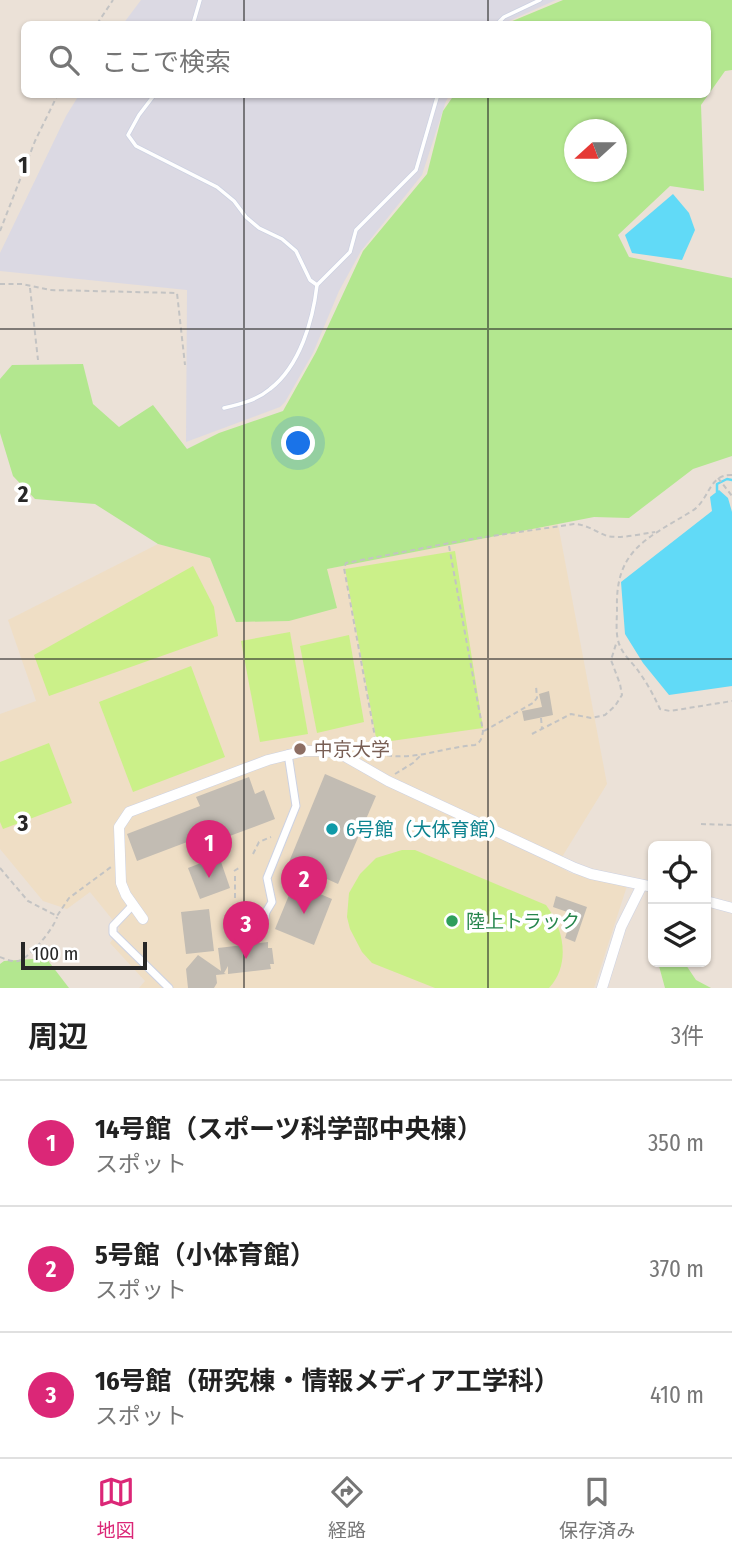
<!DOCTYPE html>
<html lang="ja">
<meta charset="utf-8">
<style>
body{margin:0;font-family:"Fira Sans Condensed","Noto Sans JP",sans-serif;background:#f2f2f2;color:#222}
.controls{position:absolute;right:21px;bottom:21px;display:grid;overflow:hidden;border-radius:10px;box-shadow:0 2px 5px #0004}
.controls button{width:63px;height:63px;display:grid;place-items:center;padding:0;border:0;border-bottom:2px solid #e0e0e0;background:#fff;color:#222;font:35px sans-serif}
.compass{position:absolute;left:564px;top:119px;width:63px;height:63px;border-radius:50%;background:#fff;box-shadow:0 2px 5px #0004;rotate:249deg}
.scale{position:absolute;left:21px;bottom:18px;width:126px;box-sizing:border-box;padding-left:7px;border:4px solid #272727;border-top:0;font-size:19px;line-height:24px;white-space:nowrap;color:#272727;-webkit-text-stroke:5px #fff;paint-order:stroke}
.you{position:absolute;left:299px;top:444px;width:24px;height:24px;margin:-18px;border:5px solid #fff;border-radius:50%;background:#1a73e8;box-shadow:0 0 0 10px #1a73e833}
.badge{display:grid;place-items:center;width:46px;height:46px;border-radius:50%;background:#db2777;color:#fff;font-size:23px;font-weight:700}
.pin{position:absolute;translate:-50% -58px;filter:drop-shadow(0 2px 4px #0008)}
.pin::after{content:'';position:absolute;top:37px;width:24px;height:21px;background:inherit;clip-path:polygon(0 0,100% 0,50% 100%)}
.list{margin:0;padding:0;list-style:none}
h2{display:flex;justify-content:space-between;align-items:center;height:91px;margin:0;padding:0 28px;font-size:30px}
h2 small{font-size:23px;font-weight:400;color:#767676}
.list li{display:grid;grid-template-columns:46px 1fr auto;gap:21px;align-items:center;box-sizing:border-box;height:126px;padding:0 28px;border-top:2px solid #e0e0e0}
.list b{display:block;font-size:26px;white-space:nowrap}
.list p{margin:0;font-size:23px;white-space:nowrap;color:#767676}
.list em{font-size:23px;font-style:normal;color:#767676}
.icon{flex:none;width:38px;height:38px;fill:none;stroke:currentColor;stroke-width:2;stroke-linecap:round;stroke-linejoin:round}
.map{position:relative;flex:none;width:732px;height:988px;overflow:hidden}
.search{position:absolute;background:#fff;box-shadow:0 2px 5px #0004;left:21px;right:21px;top:21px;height:77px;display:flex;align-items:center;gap:18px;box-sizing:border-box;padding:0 24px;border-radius:10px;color:#767676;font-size:26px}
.sheet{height:469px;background:#fff}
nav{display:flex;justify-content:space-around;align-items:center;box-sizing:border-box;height:98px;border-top:2px solid #e0e0e0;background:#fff;font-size:19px;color:#767676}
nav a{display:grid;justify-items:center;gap:4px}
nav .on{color:#db2777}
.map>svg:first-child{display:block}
</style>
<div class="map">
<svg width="732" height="988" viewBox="0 0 732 988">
<rect width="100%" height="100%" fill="#ebe1d7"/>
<!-- industrial -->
<g fill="#dbd9e3">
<path d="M141 0H556L509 21 511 24H123Z"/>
<path d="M79 95H450L446 101 422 175 361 251 339 291 313 353 285 402 280 407 186 442 187 290 0 271V253L66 116Z"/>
</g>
<!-- education -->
<path fill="#efdec5" d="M558 524 607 784 557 865 570 873 627 886 594 988H139L145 981 110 943 120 929 90 892 67 909 43 901 0 849V714L36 701 8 620 158 544 210 558 236 622 327 569Z"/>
<!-- green -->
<g fill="#b3e78f" fill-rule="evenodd">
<path d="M563 0H732V70L725 71 701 105 704 191 670 186 618 235 629 257 732 278V456L693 469 629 518 594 517 327 569 337 608 289 621 236 622 210 558 158 544 95 504 35 499 13 476 0 433V379L12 365 83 364 93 404 119 427 153 405 187 449 219 433 283 411 316 352 363 251 427 174 443 111 454 95 708 94V24H511L510 22ZM574 130H616V172H574Z"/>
<path d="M46 958 69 988H0V964L4 961Z"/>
<path d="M660 962H684L696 980 711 988H665L659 966Z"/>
</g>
<!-- pitch -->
<g fill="#cbf089">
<path d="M455 551 483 728 377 743 345 569Z"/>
<path d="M193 566 214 607 218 636 49 696 34 655Z"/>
<path d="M290 632 308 734 260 742 241 641Z"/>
<path d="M349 635 364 722 317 733 300 646Z"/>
<path d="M191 666 225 757 133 792 99 702Z"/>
<path d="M49 743 72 803 3 829 0 822V762Z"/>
<path d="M402 850H415L546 905C564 929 571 964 549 988H435L372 963 362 952 350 929 347 917 349 893 360 874 376 858Z"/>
</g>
<!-- water -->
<g fill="#61daf7">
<path d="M673 194 689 213 695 230 682 260 632 253 625 235Z"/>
<path d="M719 490 728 498 732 512V686L669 695 643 663 625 634 621 582 712 511 710 497Z"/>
</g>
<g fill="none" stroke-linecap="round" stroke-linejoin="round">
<!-- stream -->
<path stroke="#61daf7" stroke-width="2.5" d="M717 492V484L727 479 732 480"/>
</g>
<!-- building -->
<g fill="#c2bcb3">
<path d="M549 691 553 715 524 721 522 711 542 707 539 694Z"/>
<path d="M325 774 376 796 338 884 289 862Z"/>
<path d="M249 777 255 794 264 790 275 819 227 837 224 828 137 861 127 834 200 806 196 797Z"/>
<path d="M219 856 230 888 200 899 188 868Z"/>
<path d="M294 883 332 899 314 945 275 929Z"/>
<path d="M556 896 587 907 575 942 565 938 573 914 553 907Z"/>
<path d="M209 909 214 951 186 954 181 912Z"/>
<path d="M268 942V948H272L274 964H270L271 969 228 974V966L224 973 226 974 216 975 217 983 214 988H188L186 969 198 955 221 971 218 948Z"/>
</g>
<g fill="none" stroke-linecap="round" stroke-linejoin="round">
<!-- lane casing -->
<g stroke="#cdd2e2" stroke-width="5">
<g id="lane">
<path d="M193 24 200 0"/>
<path d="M497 24 504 17 540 0"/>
<path d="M155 94 139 115 128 135 136 146 217 187 234 201 246 217 259 228 282 239 296 251 310 280 317 285C313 320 300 366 270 389 257 400 241 404 224 408"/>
<path d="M317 285 350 252 356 230 416 170 438 94"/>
</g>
</g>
<!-- street casing -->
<g stroke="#cdd2e2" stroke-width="9">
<g id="street">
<path d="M133 905 113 926V933L169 988"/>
<path d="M263 928 266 912 272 902 267 878 296 806 288 754"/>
</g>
</g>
<!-- secondary casing -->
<g stroke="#cdd2e2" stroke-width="11">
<g id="secondary">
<path d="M706 901 732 908"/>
<path d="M143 919 126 895 121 883 119 827 129 812 268 760 304 751H323L339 753 388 781 575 868 591 874 653 887"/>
<path d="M602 988 621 927 642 885"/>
</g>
</g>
<!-- path -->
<g stroke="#c3c3c3" stroke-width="2" stroke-dasharray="5 3.5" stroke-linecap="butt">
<path d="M97 24 113 0"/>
<path d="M0 231 35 141 58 94"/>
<path d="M0 284H22L50 290 177 293 185 365"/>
<path d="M30 288 38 360"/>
<path d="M732 475C708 474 710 500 692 511 646 539 615 550 617 609 617 620 615 636 620 646 624 656 633 663 639 672 647 683 654 696 660 709L670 711 732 701"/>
<path d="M718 478 732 496"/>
<path d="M449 546 483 731C482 738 481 742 475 745 445 747 411 762 381 754L377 748 344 568 346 563 465 540 574 524C586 524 596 532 607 536 622 539 640 534 655 532"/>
<path d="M541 718 542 729"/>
<path d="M484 731 533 703 537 698 536 686"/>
<path d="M532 734 571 714 591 718 605 715 615 706 622 695 620 684 611 660 616 644"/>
<path d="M395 774 413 763 421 755"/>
<path d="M701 824 732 825"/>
<path d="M253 854 259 842 271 837"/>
<path d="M0 868 28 901 57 916 69 898 111 867"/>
<path d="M234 871 239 868"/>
<path d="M235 898V876"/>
<path d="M0 957C5 959 12 962 18 961 30 958 54 928 57 917"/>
</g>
<!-- lane -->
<use href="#lane" stroke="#fff" stroke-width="3.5"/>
<!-- street -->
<use href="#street" stroke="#fff" stroke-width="7"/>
<!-- secondary -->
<use href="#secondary" stroke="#fff" stroke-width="10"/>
</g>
<!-- grid -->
<path fill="none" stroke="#272727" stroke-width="2" stroke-opacity="0.55" d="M244 0V24M488 0V24M244 94V988M488 94V988M0 329H732M0 659H732"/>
<!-- markers -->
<circle fill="#8d6e63" stroke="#fff" stroke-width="2.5" cx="300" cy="749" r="7"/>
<circle fill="#0f9aa8" stroke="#fff" stroke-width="2.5" cx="332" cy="829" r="7"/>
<circle fill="#2e9e5b" stroke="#fff" stroke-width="2.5" cx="452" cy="921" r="7"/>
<g text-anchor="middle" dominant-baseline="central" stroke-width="7" stroke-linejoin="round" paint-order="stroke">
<!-- education labels -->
<g font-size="19" fill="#785e54" stroke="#fff" text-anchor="start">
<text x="314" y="749">中京大学</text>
</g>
<!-- culture labels -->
<g font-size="19" fill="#0d838f" stroke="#fff" text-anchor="start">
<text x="346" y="829">6号館（大体育館）</text>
</g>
<!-- leisure labels -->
<g font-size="19" fill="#27864d" stroke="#fff" text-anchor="start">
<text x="466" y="921">陸上トラック</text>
</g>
</g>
<g font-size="23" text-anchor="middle" font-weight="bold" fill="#272727" stroke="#fff" stroke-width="7" stroke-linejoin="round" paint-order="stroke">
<text x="23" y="173">1</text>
<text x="23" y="502">2</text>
<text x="23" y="831">3</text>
</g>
</svg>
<div class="controls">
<button><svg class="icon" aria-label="locate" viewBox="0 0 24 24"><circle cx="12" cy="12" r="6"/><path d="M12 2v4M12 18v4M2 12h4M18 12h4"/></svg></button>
<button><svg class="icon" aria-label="layers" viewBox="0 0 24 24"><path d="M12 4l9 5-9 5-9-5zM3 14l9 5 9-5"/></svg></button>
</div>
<svg class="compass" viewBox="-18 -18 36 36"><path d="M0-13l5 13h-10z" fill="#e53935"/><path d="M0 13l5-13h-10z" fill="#767676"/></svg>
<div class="scale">100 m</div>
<div class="you"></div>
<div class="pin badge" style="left:209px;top:878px">1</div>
<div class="pin badge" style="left:304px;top:914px">2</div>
<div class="pin badge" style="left:246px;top:959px">3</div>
<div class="search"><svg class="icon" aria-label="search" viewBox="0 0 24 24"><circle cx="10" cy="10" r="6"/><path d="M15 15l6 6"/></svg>ここで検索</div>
</div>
<section class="sheet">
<h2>周辺<small>3件</small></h2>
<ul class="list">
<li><span class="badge">1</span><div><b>14号館（スポーツ科学部中央棟）</b><p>スポット</p></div><em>350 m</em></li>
<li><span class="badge">2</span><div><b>5号館（小体育館）</b><p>スポット</p></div><em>370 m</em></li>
<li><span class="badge">3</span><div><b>16号館（研究棟・情報メディア工学科）</b><p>スポット</p></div><em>410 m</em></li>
</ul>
</section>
<nav>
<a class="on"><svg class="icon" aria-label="map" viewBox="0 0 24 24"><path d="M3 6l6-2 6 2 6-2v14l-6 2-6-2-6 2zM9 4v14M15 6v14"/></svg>地図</a>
<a><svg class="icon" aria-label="directions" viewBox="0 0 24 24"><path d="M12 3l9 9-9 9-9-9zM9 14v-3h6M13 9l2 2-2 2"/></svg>経路</a>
<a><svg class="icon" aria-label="saved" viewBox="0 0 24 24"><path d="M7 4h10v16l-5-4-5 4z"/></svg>保存済み</a>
</nav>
